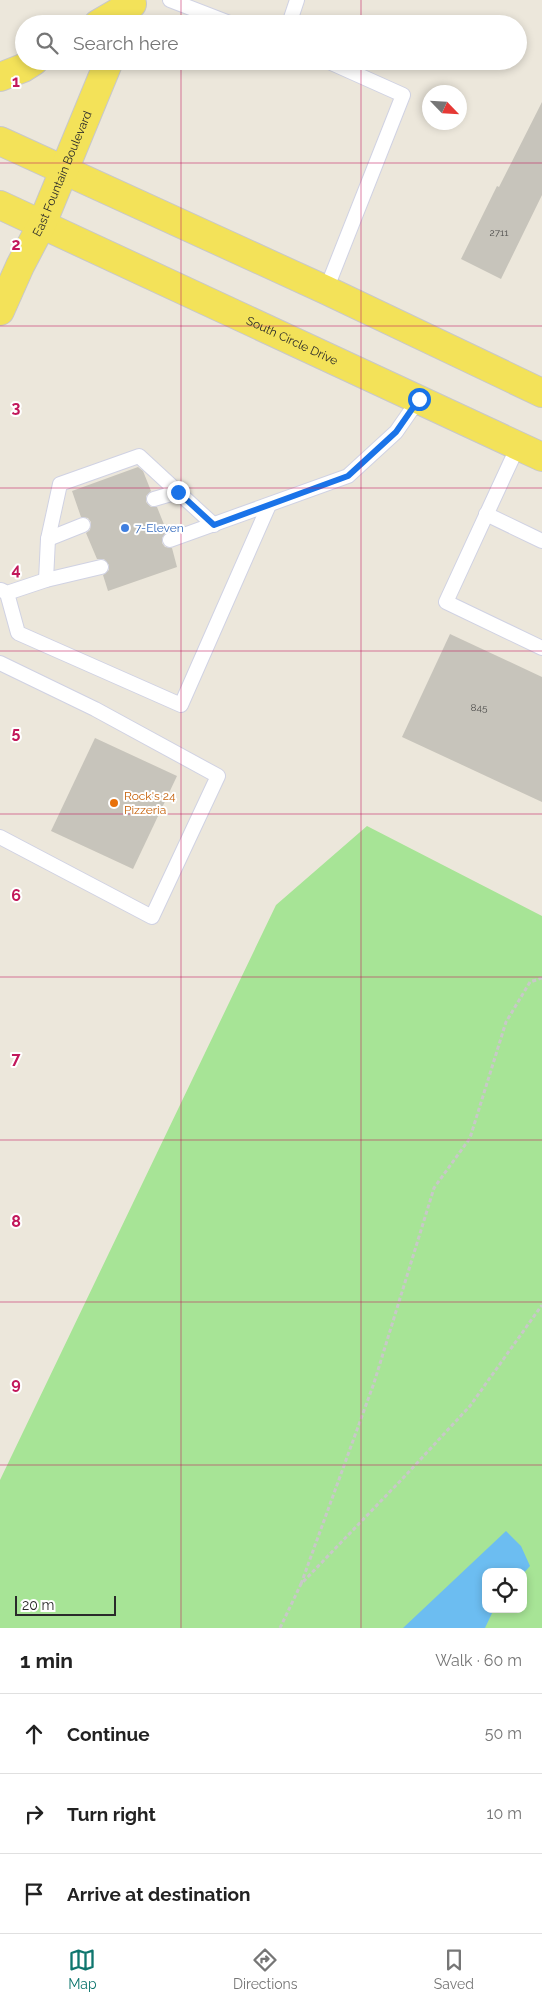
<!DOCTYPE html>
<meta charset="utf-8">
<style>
body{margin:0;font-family:Raleway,sans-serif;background:#f6f6f6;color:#222}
.controls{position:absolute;right:15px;bottom:15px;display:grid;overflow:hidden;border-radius:10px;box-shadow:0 2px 8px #0003}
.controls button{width:45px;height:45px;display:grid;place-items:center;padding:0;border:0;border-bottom:1px solid #e0e0e0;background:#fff;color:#222;font:25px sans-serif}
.compass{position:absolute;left:422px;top:85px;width:45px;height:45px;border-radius:50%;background:#fff;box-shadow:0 2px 8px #0003;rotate:115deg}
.scale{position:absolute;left:15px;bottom:12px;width:101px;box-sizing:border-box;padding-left:5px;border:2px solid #2a2a2a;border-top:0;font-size:14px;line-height:18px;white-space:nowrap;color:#2a2a2a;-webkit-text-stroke:4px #fff;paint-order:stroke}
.stop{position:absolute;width:15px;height:15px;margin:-11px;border:4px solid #1a73e8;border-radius:50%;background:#fff}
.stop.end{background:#1a73e8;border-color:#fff;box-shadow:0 1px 5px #0008}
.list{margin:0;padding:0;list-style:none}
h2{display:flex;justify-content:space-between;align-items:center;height:65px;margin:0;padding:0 20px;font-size:21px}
h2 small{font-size:16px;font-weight:400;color:#767676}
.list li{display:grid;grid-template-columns:32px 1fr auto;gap:15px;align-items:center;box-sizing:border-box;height:80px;padding:0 20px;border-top:1px solid #e0e0e0}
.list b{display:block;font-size:19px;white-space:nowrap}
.list em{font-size:16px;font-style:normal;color:#767676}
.icon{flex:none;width:28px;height:28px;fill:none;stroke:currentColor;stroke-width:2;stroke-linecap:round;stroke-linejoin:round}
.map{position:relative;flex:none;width:542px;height:1628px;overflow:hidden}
.search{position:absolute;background:#fff;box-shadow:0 2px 8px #0003;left:15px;right:15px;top:15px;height:55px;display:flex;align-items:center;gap:12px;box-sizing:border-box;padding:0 18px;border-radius:28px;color:#767676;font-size:19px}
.sheet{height:305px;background:#fff}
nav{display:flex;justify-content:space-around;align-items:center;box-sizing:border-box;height:70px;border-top:1px solid #e0e0e0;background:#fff;font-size:14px;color:#767676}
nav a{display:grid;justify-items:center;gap:2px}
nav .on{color:#0f766e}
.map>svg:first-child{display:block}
</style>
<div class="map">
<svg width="542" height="1628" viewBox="0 0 542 1628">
<rect width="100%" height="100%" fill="#ece7db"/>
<!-- green -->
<path fill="#a7e496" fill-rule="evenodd" d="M367 826 542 916V1628H0V1480L276 905ZM486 1572H523V1609H486Z"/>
<!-- water -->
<path fill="#6cbdf1" d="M506 1531 521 1546 530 1566 523 1574V1572H486V1609H494L485 1628H403Z"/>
<!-- building -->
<g fill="#c7c4bb">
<path d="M542 102V195L501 279 461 259 497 186 499 187Z"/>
<path d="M138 467 143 471 151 491 146 496V502L151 507H157L167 532 162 538V543L165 547 172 548 177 567 108 591 103 575 109 570V565L104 559H97L86 533 90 530 91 522 88 518 81 517 72 491Z"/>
<path d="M450 634 542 677V802L402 737Z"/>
<path d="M95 738 177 776 133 869 51 831Z"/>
</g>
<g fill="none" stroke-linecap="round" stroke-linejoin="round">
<!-- service casing -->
<g stroke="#d0d2e3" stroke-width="16">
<g id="service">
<path d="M170 0 232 24"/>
<path d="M289 24 297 0"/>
<path d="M326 290 403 95 327 61"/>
<path d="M518 446 446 602 542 648"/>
<path d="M178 492 214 525"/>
<path d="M486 514 542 541"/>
<path d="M48 539 83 525"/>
<path d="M170 540 348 476 396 432 419 399"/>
<path d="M46 580 48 539 60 484 139 456 178 492 154 499"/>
<path d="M1 590 7 593 46 580 101 567"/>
<path d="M7 593 18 633 181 705 269 505"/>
<path d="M0 663 95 709 218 776 152 917 0 837"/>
</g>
</g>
<!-- primary casing -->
<g stroke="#c8c8c8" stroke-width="30">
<g id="primary">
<path d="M98 24 132 4"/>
<path d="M0 77 23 68 34 61"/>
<path d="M0 141 326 290 542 393"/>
<path id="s1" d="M0 205 542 457"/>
<path id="s2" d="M0 311 20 266 41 226 109 61"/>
</g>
</g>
<!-- path -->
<g stroke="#c8c8c8" stroke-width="3" stroke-dasharray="4 2.5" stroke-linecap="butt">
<path d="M301 1584 374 1383 434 1188 470 1138 506 1022 530 982 542 978"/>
<path d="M280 1628 301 1584 405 1476 470 1406 542 1305"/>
</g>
<!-- service -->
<use href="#service" stroke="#fff" stroke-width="14"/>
<!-- primary -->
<use href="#primary" stroke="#f3e259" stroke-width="28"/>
</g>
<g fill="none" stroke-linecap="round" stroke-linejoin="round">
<!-- route -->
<path stroke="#1a73e8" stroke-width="6" d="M178 492 214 525 348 476 396 432 419 399"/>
</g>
<!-- grid -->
<path fill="none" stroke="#c2185b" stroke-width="1" stroke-opacity="0.55" d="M181 0V24M361 0V24M181 61V1628M361 61V1628M0 163H542M0 326H542M0 488H542M0 651H542M0 814H542M0 977H542M0 1140H542M0 1302H542M0 1465H542"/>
<!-- markers -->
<circle fill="#3f7fe0" stroke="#fff" stroke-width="2" cx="125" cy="528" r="5"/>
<circle fill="#e8710a" stroke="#fff" stroke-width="2" cx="114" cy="803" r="5"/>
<g text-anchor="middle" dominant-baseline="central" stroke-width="4" stroke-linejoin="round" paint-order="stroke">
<!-- number labels -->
<g font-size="10" fill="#51504e">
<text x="499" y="232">2711</text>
<text x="479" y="707">845</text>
</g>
<!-- street labels -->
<g font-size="12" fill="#2a2a2a" stroke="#fff">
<text stroke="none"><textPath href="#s2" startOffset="151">East Fountain Boulevard</textPath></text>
<text stroke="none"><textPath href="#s1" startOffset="322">South Circle Drive</textPath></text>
</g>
<!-- shop labels -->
<g font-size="12" fill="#366cbe" stroke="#fff" text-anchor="start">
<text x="135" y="528">7-Eleven</text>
</g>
<!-- food labels -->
<g font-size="12" fill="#c56008" stroke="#fff" text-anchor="start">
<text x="124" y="796">Rock's 24<tspan x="124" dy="14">Pizzeria</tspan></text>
</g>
</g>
<g font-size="16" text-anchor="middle" font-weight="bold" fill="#c2185b" stroke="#fff" stroke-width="4" stroke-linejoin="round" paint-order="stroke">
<text x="16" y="87">1</text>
<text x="16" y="250">2</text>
<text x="16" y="413">3</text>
<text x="16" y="575">4</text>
<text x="16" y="738">5</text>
<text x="16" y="901">6</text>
<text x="16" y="1064">7</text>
<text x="16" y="1227">8</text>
<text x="16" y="1389">9</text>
</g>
</svg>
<div class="controls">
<button><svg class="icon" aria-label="locate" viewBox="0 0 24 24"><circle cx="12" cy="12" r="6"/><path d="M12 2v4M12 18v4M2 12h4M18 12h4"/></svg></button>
</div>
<svg class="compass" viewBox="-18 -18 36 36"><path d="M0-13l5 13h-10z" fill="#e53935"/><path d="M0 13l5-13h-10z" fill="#767676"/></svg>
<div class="scale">20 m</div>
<div class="stop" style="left:419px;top:399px"></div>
<div class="stop end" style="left:178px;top:492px"></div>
<div class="search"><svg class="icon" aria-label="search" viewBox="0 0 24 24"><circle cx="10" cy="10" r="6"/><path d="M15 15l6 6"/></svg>Search here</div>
</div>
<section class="sheet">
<h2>1 min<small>Walk · 60 m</small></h2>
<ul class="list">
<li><svg class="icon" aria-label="ahead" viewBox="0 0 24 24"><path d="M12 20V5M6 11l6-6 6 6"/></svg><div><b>Continue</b></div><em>50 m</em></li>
<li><svg class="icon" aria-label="right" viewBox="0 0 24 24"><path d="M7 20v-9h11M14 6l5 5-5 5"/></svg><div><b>Turn right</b></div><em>10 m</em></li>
<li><svg class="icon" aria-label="arrive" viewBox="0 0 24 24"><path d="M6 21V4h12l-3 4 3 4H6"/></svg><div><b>Arrive at destination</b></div></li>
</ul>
</section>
<nav>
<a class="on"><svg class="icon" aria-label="map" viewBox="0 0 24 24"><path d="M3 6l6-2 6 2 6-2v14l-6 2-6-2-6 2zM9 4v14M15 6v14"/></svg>Map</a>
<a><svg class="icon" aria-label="directions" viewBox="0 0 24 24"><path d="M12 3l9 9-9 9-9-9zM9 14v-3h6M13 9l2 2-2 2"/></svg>Directions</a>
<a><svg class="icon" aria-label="saved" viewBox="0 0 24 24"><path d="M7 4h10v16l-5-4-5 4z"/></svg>Saved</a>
</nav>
